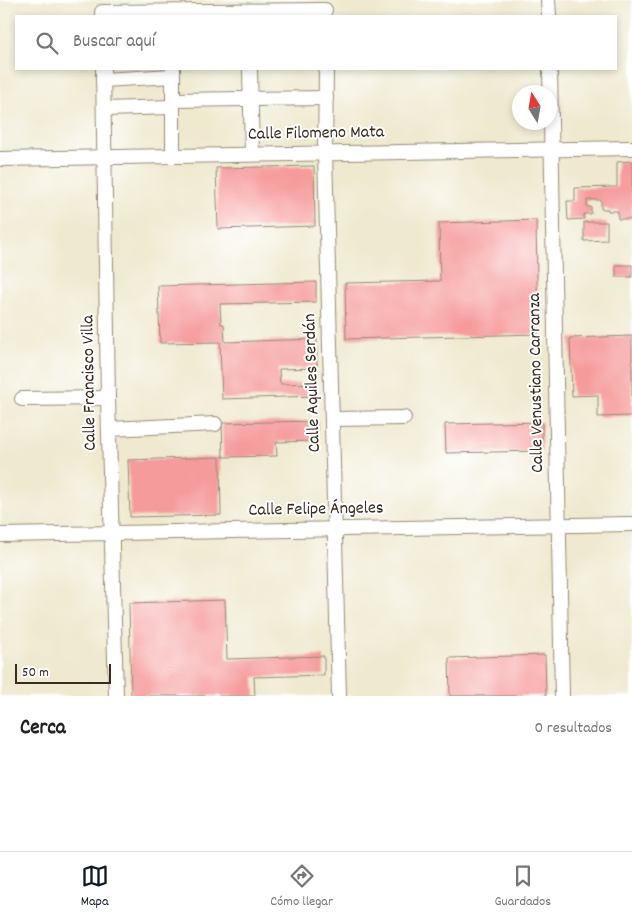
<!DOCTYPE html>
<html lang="es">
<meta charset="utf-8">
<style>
body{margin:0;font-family:Dekko,sans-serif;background:#f6f6f6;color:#222}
.compass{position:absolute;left:512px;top:85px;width:45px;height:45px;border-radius:50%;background:#fff;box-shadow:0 2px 8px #0003;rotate:349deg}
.scale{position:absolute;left:15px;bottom:12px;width:96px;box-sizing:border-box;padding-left:5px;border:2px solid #3b2a1e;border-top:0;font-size:14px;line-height:18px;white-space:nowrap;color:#3b2a1e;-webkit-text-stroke:4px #fff;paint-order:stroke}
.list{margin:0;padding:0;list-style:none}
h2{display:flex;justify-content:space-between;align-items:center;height:65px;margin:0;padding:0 20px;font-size:21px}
h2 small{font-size:16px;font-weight:400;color:#767676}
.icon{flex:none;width:28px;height:28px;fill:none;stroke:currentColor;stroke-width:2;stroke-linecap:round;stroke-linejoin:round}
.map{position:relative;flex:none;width:632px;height:696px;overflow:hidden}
.search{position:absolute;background:#fff;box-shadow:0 2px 8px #0003;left:15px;right:15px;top:15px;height:55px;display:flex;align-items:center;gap:12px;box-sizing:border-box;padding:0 18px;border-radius:0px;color:#767676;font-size:19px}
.sheet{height:155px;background:#fff}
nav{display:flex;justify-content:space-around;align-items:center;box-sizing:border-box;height:70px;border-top:1px solid #e0e0e0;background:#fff;font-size:14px;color:#767676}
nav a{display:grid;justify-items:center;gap:2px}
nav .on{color:#111827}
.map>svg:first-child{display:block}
</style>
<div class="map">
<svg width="632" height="696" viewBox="0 0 632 696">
<rect width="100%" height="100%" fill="#fff"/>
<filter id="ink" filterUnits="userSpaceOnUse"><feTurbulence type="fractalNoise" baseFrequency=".02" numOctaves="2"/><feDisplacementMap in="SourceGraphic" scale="10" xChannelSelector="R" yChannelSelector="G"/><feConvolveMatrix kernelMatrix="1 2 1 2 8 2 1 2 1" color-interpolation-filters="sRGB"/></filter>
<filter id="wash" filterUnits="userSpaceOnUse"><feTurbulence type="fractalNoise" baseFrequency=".0096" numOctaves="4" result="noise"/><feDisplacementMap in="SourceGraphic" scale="20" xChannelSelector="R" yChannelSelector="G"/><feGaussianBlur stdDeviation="1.12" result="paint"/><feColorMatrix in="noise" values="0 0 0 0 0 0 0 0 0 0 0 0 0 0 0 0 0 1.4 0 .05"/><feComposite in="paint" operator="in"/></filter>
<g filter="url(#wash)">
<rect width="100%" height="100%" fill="#efe9cf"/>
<g id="blocks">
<!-- building -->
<g fill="#f69b9b">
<path d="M632 161V219H618V211H608V209H601V200H587V207H591V214H584V219L568 220 567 201H575V188L617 187V162Z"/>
<path d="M314 166 315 226 218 229 216 168Z"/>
<path d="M536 220 538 334 346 339 345 283 440 281 439 223Z"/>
<path d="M584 222H607V240L584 241Z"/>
<rect x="616" y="265" width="16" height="12"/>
<path d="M316 282V302L220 304 221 324H224L225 342 317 339V368L279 369 280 384 316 383 317 396 222 399 220 342 160 343 158 286Z"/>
<path d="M632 336V416L598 417V395L572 396 570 338Z"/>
<path d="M317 421 318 441 276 442 277 456 223 457 222 423Z"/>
<path d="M542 422V451L446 453 445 424Z"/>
<path d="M220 457 221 515 130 517 128 460Z"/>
<path d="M225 600 227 659 324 656V675L254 677 255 696H131L129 603Z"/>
<path d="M545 655 546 696H450L449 658Z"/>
</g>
</g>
</g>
<g filter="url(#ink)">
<use href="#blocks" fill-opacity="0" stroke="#958a76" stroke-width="1"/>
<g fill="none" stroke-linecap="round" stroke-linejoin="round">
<!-- minor casing -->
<g stroke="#958a76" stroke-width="16">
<g id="minor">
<path d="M548 0 549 16"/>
<path d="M102 12 325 10"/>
<path d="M103 69 108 398 116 696"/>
<path d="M173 69V155"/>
<path d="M250 69 252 154"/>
<path d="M326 69 325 152 339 696"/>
<path d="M550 69 562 696"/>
<path d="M103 80 173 76"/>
<path d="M173 100 326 98"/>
<path d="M104 109 173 107"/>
<path d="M0 159 632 148"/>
<path d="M22 399 108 398"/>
<path d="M333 419 404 418"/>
<path d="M110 429 215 424"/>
<path d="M0 535 632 524"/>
</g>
</g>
<!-- minor -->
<use href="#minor" stroke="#fff" stroke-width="14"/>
</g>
</g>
<g text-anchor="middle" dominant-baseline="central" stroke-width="4" stroke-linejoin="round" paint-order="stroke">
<!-- street labels -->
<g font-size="18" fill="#3b2a1e" stroke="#fff">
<text transform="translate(316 134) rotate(-1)">Calle Filomeno Mata</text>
<text transform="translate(90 383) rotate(-91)">Calle Francisco Villa</text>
<text transform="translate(313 383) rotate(-92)">Calle Aquiles Serdán</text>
<text transform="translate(537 383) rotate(-91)">Calle Venustiano Carranza</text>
<text transform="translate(316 510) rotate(-1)">Calle Felipe Ángeles</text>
</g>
</g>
</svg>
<svg class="compass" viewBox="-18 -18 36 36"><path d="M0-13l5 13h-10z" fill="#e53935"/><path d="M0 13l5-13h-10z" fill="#767676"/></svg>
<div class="scale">50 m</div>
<div class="search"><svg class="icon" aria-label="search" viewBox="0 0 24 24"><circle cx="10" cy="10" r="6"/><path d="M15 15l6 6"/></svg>Buscar aquí</div>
</div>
<section class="sheet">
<h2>Cerca<small>0 resultados</small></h2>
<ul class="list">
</ul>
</section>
<nav>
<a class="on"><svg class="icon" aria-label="map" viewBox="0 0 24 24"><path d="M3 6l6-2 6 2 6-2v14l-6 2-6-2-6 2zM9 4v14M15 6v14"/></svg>Mapa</a>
<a><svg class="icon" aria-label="directions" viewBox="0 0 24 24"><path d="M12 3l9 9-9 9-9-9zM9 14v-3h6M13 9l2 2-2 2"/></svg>Cómo llegar</a>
<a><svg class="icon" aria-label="saved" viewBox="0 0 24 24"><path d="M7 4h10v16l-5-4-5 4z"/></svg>Guardados</a>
</nav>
